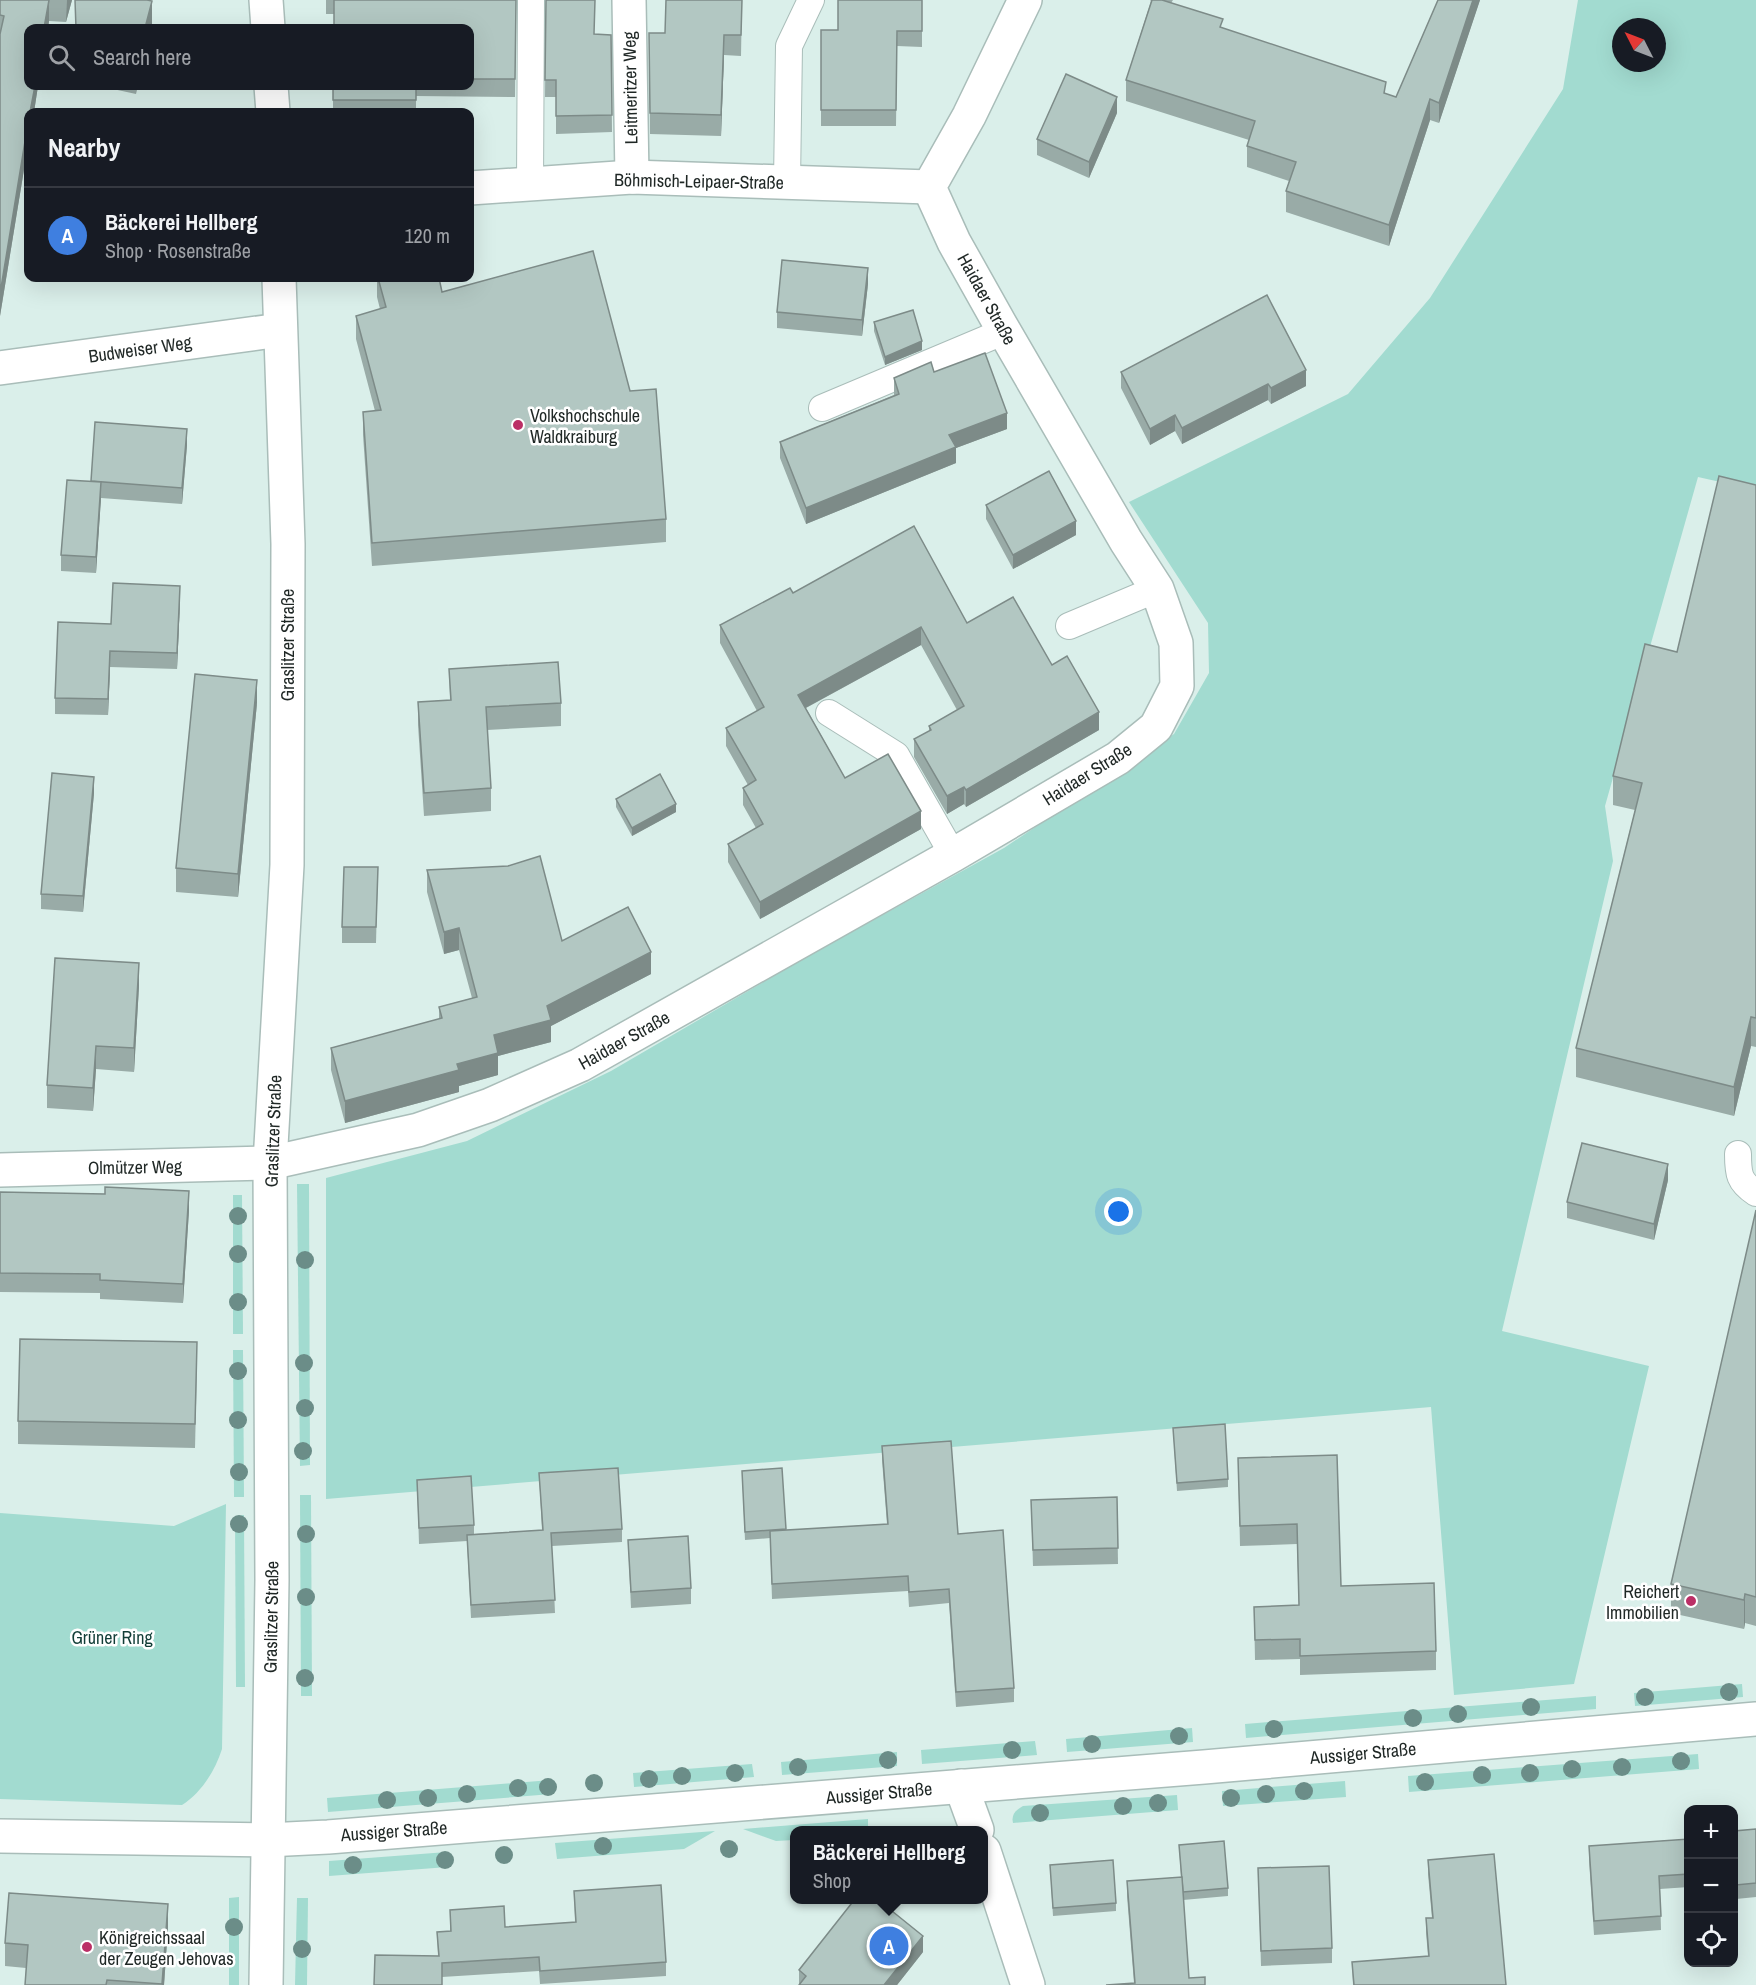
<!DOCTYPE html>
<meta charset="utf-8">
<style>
body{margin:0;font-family:"Archivo Narrow",sans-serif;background:#20242c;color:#f1f3f6}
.controls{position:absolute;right:18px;bottom:18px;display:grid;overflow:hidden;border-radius:12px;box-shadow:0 6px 24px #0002}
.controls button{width:54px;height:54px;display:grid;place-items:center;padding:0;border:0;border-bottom:2px solid #363941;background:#171b24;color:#f1f3f6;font:30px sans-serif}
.compass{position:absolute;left:1612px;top:18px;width:54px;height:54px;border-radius:50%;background:#171b24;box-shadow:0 6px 24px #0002;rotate:312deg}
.you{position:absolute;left:1119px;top:1212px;width:21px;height:21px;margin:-15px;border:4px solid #fff;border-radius:50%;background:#1a73e8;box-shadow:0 0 0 9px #1a73e833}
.badge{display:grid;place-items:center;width:39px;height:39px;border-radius:50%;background:#ea580c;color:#fff;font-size:20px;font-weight:700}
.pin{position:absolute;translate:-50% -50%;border:3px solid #fff;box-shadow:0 2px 6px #0006}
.popup{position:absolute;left:790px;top:1826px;width:198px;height:78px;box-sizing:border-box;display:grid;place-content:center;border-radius:12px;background:#171b24;filter:drop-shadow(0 2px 4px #0005);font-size:20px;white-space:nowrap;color:#9ea1a6}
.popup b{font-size:22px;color:#f1f3f6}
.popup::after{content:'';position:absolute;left:50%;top:100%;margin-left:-12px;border:12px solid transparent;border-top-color:#171b24}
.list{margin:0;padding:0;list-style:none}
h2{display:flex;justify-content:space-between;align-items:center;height:78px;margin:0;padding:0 24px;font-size:26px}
h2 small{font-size:20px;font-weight:400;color:#9ea1a6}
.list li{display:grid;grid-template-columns:39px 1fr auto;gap:18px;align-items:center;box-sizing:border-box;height:96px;padding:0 24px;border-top:2px solid #363941}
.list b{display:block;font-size:22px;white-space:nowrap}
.list p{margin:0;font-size:20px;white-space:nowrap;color:#9ea1a6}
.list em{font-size:20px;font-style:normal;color:#9ea1a6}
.icon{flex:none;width:33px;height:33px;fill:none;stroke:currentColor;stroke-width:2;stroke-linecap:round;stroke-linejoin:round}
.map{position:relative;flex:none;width:1756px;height:1985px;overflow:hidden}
.search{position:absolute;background:#171b24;box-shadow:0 6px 24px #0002;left:24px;top:24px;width:450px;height:66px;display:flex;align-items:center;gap:15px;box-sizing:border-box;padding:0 21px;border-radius:12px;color:#9ea1a6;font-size:22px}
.panel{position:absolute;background:#171b24;box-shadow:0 6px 24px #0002;left:24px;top:108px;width:450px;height:174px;border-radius:12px}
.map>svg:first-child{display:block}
</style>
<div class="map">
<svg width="1756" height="1985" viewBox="0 0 1756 1985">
<rect width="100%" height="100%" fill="#daefea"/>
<!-- green -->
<g fill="#a2dbd0" fill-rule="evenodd">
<path d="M1578 0H1756V490L1698 477 1605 806 1613 861 1502 1331 1649 1366 1574 1684 1454 1695 1431 1407 326 1499V1178L467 1141 611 1071 808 956 1004 848 1174 734 1209 673 1208 623 1129 502 1348 394 1430 298 1563 89ZM1621 27H1657V63H1621Z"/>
<path d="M297 1184H309L310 1465 300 1466Z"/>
<path d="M233 1195H242L243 1334H233Z"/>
<path d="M233 1350H243L244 1497H234Z"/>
<path d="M300 1495H311L312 1696H301Z"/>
<path d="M226 1504 222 1749C215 1771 201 1793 182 1805L0 1799V1513L174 1526Z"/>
<path d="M244 1515 245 1687H236L235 1516Z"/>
<path d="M1742 1684 1743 1697 1635 1706 1634 1693Z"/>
<path d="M1596 1696V1709L1246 1738 1245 1724Z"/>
<path d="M1192 1728 1193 1742 1067 1752 1066 1739Z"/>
<path d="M1035 1741 1037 1755 922 1764 921 1750Z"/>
<path d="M897 1752V1766L782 1775 781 1762Z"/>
<path d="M1698 1754 1699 1769 1409 1792 1408 1776Z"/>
<path d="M752 1764 754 1777 634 1787 633 1773Z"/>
<path d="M551 1780 552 1794 328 1812 327 1798Z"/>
<path d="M1345 1781 1346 1797 1223 1806 1222 1791Z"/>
<path d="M1177 1795 1178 1810 1013 1823C1011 1814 1016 1810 1023 1806Z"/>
<path d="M868 1819V1830H794V1840L776 1841 743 1829Z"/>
<path d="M715 1831 684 1849 557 1859 555 1843Z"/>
<path d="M447 1852 448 1867 329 1876V1861Z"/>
<path d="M239 1897V1985H229V1898Z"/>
<path d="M297 1898H308L307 1985H295Z"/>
</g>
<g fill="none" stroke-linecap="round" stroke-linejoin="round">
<!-- lane casing -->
<g stroke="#a9bdb9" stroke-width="28">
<g id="lane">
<path d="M787 182 789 46 811 0"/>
<path d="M530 184 531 0"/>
<path d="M822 408 1005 331"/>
<path d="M1069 626 1157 589"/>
<path d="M829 713 896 755 953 855"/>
<path d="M1738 1154C1738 1174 1739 1182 1756 1193"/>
</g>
</g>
<!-- street casing -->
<g stroke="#a9bdb9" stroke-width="36">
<g id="street">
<path d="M629 0 632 177"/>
<path d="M470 188 632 177 929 187"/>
<path d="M0 368 280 330"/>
<path d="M0 1170 270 1163 418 1130 490 1105 580 1065 953 855 1118 758 1156 727 1177 686 1176 643 1157 589 1126 541 1000 324 954 242 929 187 969 116 1025 0"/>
<path d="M961 1786 977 1830"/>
<path d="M0 1836 267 1840 328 1837 1204 1767 1756 1719"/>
<path d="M984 1851 1028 1985"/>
</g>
</g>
<!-- secondary casing -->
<g stroke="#a9bdb9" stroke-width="36">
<g id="secondary">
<path d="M266 0 268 28"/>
<path d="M271 86 273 112"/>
<path d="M266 1985 272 1580 270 1163 287 865 288 544 279 278"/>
</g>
</g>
<!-- lane -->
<use href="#lane" stroke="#fff" stroke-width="26"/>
<!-- street -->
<use href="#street" stroke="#fff" stroke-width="33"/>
<!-- secondary -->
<use href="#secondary" stroke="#fff" stroke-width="33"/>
</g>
<!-- trees -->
<g fill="#6b8d88">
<circle cx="238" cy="1216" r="9"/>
<circle cx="238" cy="1254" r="9"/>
<circle cx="305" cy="1260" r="9"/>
<circle cx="238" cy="1302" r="9"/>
<circle cx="304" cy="1363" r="9"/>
<circle cx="238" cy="1371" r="9"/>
<circle cx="305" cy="1408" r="9"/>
<circle cx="238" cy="1420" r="9"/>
<circle cx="303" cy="1451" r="9"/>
<circle cx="239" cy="1472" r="9"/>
<circle cx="239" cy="1524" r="9"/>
<circle cx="306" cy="1534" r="9"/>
<circle cx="306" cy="1597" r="9"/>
<circle cx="305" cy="1678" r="9"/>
<circle cx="1729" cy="1692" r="9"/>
<circle cx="1645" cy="1697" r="9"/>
<circle cx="1531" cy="1707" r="9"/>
<circle cx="1458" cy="1714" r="9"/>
<circle cx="1413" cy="1718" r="9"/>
<circle cx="1274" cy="1729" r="9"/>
<circle cx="1179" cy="1736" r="9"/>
<circle cx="1092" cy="1744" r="9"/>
<circle cx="1012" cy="1750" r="9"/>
<circle cx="888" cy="1760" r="9"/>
<circle cx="1681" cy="1761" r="9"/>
<circle cx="798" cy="1767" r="9"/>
<circle cx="1622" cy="1767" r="9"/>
<circle cx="1572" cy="1769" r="9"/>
<circle cx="735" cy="1773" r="9"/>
<circle cx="1530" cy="1773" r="9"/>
<circle cx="1482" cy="1775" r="9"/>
<circle cx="682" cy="1776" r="9"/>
<circle cx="649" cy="1779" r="9"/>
<circle cx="1425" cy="1782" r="9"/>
<circle cx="594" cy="1783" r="9"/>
<circle cx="548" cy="1787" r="9"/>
<circle cx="518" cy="1788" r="9"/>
<circle cx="1304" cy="1791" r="9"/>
<circle cx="467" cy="1794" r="9"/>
<circle cx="1266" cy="1794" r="9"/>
<circle cx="428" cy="1798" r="9"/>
<circle cx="1231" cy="1798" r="9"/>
<circle cx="387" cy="1800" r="9"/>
<circle cx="1158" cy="1803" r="9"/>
<circle cx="1123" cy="1806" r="9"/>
<circle cx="1040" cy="1813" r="9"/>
<circle cx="603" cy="1846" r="9"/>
<circle cx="729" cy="1849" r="9"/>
<circle cx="504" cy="1855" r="9"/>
<circle cx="445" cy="1860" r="9"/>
<circle cx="353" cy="1865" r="9"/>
<circle cx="234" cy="1927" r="9"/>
<circle cx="302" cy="1949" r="9"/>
</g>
<!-- wall -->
<g fill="#99aba7">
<path d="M0 0H72L66 22 49 21 48 28H28V86H38L34 112H28V145L0 316Z"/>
<path d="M326 0H516L515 97 416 96V112H333V86H470V28L334 14H326Z"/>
<path d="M546 0 595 34 611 35 612 132 556 134V97H545Z"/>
<path d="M742 0 741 56 724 55 721 136 650 134 649 33H665Z"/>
<path d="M922 0V47L897 46 896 126H821V30H838Z"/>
<path d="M1150 0H1173L1171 3 1223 28 1386 94 1396 97 1438 0H1480L1439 123 1430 120 1389 246 1286 212V191L1289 181 1247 167V146L1249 140 1126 101V80L1151 1Z"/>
<path d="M99 86H138L136 94Z"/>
<path d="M1117 113 1089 178 1037 155V139Z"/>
<path d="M377 278H439L442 292 630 391 666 519V542L372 566 363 435V412L375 411 356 339V316L380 309 377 297Z"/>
<path d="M868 284 862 336 777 328V312Z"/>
<path d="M874 322 922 350 885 365 874 331Z"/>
<path d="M934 372 1007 429 956 448V463L806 524 780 458V442L894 395V378Z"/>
<path d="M1121 372 1306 386 1271 404 1268 400 1182 444 1175 431 1150 445 1121 388Z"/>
<path d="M187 445 182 504 101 498 96 573 61 571V555L91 481Z"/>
<path d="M1756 485V1047L1751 1046 1734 1116 1576 1077V1048L1635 810 1613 805V776L1677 652Z"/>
<path d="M986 505 1076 535 1013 569 986 519Z"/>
<path d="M793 593 967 623 1052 665 1099 730 966 807 964 804 947 814 914 757V739L929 731V726L957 710 921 645 806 708 845 778 921 829 760 919 728 862V844L756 828 743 805V788L748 785 726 746V728L757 711 720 643V625Z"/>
<path d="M180 601 177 669 110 667 108 715 55 714V698L111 624Z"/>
<path d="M449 669 561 703V726L487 730 491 788V811L424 816 418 725V702L450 700Z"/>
<path d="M257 703 238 897 176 892V868Z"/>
<path d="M94 793 83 912 41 909V894Z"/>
<path d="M616 799 676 812 632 836 616 807Z"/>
<path d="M378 867 376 943H342V927Z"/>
<path d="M427 870 562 941 651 974 551 1026V1042L498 1056V1075L459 1086V1092L345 1123 331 1070V1048L439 1019V1007L472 998 459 950 444 954 427 892Z"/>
<path d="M139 986 134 1072 96 1069 93 1111 47 1108V1085Z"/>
<path d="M1668 1180 1654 1240 1567 1218V1202Z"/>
<path d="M0 1192 189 1210 183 1303 100 1299V1293L0 1292Z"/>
<path d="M1756 1210V1626L1745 1623 1744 1629 1671 1613V1584Z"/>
<path d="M197 1366 195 1448 18 1444V1421Z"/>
<path d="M1173 1428 1228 1479V1487L1177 1491Z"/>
<path d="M882 1446 958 1534 1014 1688V1702L956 1707 949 1603 909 1607 908 1591 772 1599 770 1538 745 1540 742 1471 786 1529V1530L887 1524 882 1460Z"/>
<path d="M1337 1455 1341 1586 1436 1651V1670L1300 1675V1659L1255 1660 1254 1607 1299 1605 1297 1544 1240 1546 1238 1458Z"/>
<path d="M539 1473 622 1529V1542L552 1546 555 1613 471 1618 467 1541 419 1544 417 1480 474 1525V1534L542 1530Z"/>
<path d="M1117 1497 1118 1564 1033 1566 1031 1500Z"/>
<path d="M628 1540 691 1588V1604L631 1608Z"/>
<path d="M1756 1829V1897L1736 1899V1884H1734V1831Z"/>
<path d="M1689 1839V1887L1660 1889 1661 1930 1594 1935 1589 1860V1846Z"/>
<path d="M1179 1845 1228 1888V1896L1183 1900 1189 1978 1134 1983 1127 1896V1881L1181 1877Z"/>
<path d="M1428 1860 1506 1985H1353L1352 1962 1428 1956 1426 1932V1918H1432L1428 1874Z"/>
<path d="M1050 1865 1116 1903V1911L1053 1916Z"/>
<path d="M1258 1868 1332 1948V1963L1261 1966Z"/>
<path d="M574 1891 666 1962V1976L540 1984 539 1971 442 1977 438 1956 437 1932 450 1931V1910L505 1927 575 1922Z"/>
<path d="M168 1927 164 1985H25L26 1968 5 1966V1943Z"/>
<path d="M923 1952 897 1985H799V1970Z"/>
</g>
<!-- shaded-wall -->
<g fill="#7d8b88">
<path d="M49 0V21L48 28H44Z"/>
<path d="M67 0H72L66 22Z"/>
<path d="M1473 0H1480L1439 123V103Z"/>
<path d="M152 1V24L151 28H145Z"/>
<path d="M724 35V55L721 136V115Z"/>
<path d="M35 86H38L34 112H30Z"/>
<path d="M1117 97V113L1089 178V162Z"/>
<path d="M1430 99V120L1389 246V225Z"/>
<path d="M28 123V145L0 316V294Z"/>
<path d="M868 268V284L862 336V320Z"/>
<path d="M922 341V350L885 365V357Z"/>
<path d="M1306 370V386L1271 404V388Z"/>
<path d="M1268 384V400L1182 444V428Z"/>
<path d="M1007 413V429L956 448V463L806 524V508L949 435Z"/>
<path d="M1175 415V431L1150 445V429Z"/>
<path d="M187 429V445L182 504V488Z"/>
<path d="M101 482V498L96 573V557Z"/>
<path d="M1076 521V535L1013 569V555Z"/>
<path d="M180 586V601L177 669V653Z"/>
<path d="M921 627V645L798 712V695Z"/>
<path d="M110 651V667L108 715V699Z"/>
<path d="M257 680V703L238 897V874Z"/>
<path d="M1099 712V730L966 807V790Z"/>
<path d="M94 777V793L83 912V896Z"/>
<path d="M964 787V804L947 814V796Z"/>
<path d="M676 804V812L632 836V828Z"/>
<path d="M921 811V829L760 919V902Z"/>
<path d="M459 928V950L444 954V932Z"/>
<path d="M651 952V974L551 1026V1042L498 1056V1075L459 1086V1092L345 1123V1101L457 1064 494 1035 547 1006Z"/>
<path d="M139 963V986L134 1072V1048Z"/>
<path d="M1751 1017V1046L1734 1116V1087Z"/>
<path d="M96 1046V1069L93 1111V1088Z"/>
<path d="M1668 1164V1180L1654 1240V1224Z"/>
<path d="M189 1191V1210L183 1303V1284Z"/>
<path d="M1745 1594V1623L1744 1629V1600Z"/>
<path d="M168 1904V1927L164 1985H162Z"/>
<path d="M923 1936V1952L897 1985H884Z"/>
</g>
<!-- building -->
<g fill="#b2c7c2" stroke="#7d8b88" stroke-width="1.5">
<path d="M0 0H49L44 28H28V86H35L30 112H28V123L0 294V34L4 16 0 15Z"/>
<path d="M75 0H147L152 1 145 28H76Z"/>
<path d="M334 0H516L515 79H470V28H334Z"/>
<path d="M546 0H595L594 34 611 35 612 115 556 116V80H545Z"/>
<path d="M666 0H742L741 35H724L721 115 650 113 649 33H665Z"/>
<path d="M838 0H922V31H897L896 110H821V30H838Z"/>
<path d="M1152 0H1162L1223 19 1220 27 1386 82 1384 93 1396 97 1438 0H1473L1439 103 1430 99 1389 225 1286 191 1296 162 1247 146 1255 121 1126 80Z"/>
<path d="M1066 74 1117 97 1089 162 1037 139Z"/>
<rect x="333" y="86" width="83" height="14"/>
<path d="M593 251 630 391 656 389 666 519 372 543 363 412 381 410 356 316 386 307 378 278H439L442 292Z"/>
<path d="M782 260 868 268 862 320 777 312Z"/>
<path d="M1267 295 1306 370 1271 388 1268 384 1182 428 1175 415 1150 429 1121 372Z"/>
<path d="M913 310 922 341 885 357 874 322Z"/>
<path d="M985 353 1007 413 949 435 956 447 806 508 780 442 899 394 894 378 931 362 934 372Z"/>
<path d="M95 422 187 429 182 488 91 481Z"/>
<path d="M1049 471 1076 521 1013 555 986 505Z"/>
<path d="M1719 476 1756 485V1018L1751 1017 1734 1087 1576 1048 1642 783 1613 776 1645 644 1677 652Z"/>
<path d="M67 480 101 482 96 557 61 555Z"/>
<path d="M914 526 967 623 1013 597 1052 665 1067 656 1099 712 966 790 964 787 947 796 914 739 931 730 929 726 964 706 921 627 798 695 845 778 888 754 921 811 760 902 728 844 763 824 743 788 756 780 726 728 764 707 720 625 790 588 793 593Z"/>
<path d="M113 583 180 586 177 653 110 651 108 699 55 698 58 622 111 624Z"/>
<path d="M558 662 561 703 486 707 491 788 424 793 418 702 451 700 449 669Z"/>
<path d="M195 674 257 680 238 874 176 868Z"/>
<path d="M52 773 94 777 83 896 41 894Z"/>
<path d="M660 774 676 804 632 828 616 799Z"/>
<path d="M540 856 562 941 628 907 651 952 547 1006 551 1020 494 1035 498 1053 457 1064 459 1070 345 1101 331 1048 442 1018 439 1007 477 997 459 928 444 932 427 870 508 866Z"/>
<path d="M344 867H378L376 927H342Z"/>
<path d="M55 958 139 963 134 1048 96 1046 93 1088 47 1085Z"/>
<path d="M1582 1143 1668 1164 1654 1224 1567 1202Z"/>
<path d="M105 1187 189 1191 183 1284 100 1280V1274L0 1273V1192L105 1194Z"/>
<path d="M1756 1210V1597L1745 1594 1744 1600 1671 1584Z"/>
<path d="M20 1339 197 1342 195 1424 18 1421Z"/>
<path d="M1225 1424 1228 1479 1177 1483 1173 1428Z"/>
<path d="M951 1441 958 1534 1003 1530 1014 1688 956 1692 949 1589 909 1592 908 1576 772 1584 770 1531 888 1524 882 1446Z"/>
<path d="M1337 1455 1341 1586 1434 1583 1436 1651 1300 1656V1639L1255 1640 1254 1607 1299 1605 1297 1524 1240 1526 1238 1458Z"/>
<path d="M618 1468 622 1529 551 1533 555 1600 471 1605 467 1535 543 1530 539 1473Z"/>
<path d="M782 1468 786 1529 745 1532 742 1471Z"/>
<path d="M471 1476 474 1525 419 1528 417 1480Z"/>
<path d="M1117 1497 1118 1548 1033 1550 1031 1500Z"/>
<path d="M688 1536 691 1588 631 1592 628 1540Z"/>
<path d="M1756 1829V1883L1736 1885V1870H1734V1831Z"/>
<path d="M1689 1839V1874L1659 1876 1661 1916 1594 1921 1589 1846Z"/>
<path d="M1224 1841 1228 1888 1183 1892 1179 1845Z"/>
<path d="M1494 1854 1506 1985H1354L1352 1962 1429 1956 1426 1918H1433L1428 1860Z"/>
<path d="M1113 1860 1116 1903 1053 1908 1050 1865Z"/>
<path d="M1329 1866 1332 1948 1261 1951 1258 1868Z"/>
<path d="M1182 1877 1189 1978 1205 1977V1985H1106L1135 1983 1127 1881Z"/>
<path d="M661 1885 666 1962 540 1971 539 1957 442 1963V1985H374L375 1955 439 1956 437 1932 451 1931 450 1910 504 1906 505 1927 576 1922 574 1891Z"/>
<path d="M9 1893 168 1904 162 1984 107 1980 106 1985H25L28 1945 5 1943Z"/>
<path d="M855 1899H877L923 1936 884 1985H799L806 1976 799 1970Z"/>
</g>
<!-- markers -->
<g fill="#bb2f66" stroke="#fff" stroke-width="2">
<circle cx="518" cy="425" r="6"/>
<circle cx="1691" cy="1601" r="6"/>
<circle cx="87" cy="1947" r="6"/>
</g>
<g text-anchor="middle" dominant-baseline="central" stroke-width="5" stroke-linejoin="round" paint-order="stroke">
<!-- street labels -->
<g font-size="18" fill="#1f2725" stroke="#fff">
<text transform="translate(630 88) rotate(-91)">Leitmeritzer Weg</text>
<text transform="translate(699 181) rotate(1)">Böhmisch-Leipaer-Straße</text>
<text transform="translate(987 299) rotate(61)">Haidaer Straße</text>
<text transform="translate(140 349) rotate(-8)">Budweiser Weg</text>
<text transform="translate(287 645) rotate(-90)">Graslitzer Straße</text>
<text transform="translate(1087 774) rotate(-32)">Haidaer Straße</text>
<text transform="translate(624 1040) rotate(-29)">Haidaer Straße</text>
<text transform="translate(273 1131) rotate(-88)">Graslitzer Straße</text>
<text transform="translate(135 1167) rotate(-1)">Olmützer Weg</text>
<text transform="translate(271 1617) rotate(-89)">Graslitzer Straße</text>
<text transform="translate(1363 1753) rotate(-5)">Aussiger Straße</text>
<text transform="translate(879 1793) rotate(-5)">Aussiger Straße</text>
<text transform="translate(394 1831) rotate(-4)">Aussiger Straße</text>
</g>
<!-- poi labels -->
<g font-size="18" fill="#1f2725" stroke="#fff" text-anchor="start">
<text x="530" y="415">Volkshochschule<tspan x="530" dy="21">Waldkraiburg</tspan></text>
<text x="1679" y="1591" text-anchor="end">Reichert<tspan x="1679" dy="21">Immobilien</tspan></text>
<text x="99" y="1937">Königreichssaal<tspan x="99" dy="21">der Zeugen Jehovas</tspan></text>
</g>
<!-- park labels -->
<g font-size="18" fill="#113d37" stroke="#fff">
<text x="112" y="1637">Grüner Ring</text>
</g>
</g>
</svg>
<div class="controls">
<button>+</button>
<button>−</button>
<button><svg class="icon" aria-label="locate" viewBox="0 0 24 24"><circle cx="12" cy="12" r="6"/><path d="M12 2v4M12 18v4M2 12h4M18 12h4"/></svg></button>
</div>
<svg class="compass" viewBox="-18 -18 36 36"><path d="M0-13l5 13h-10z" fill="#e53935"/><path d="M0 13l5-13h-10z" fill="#9ea1a6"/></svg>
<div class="you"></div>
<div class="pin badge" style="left:889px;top:1946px;background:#3f7fe0">A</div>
<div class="popup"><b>Bäckerei Hellberg</b>Shop</div>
<div class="search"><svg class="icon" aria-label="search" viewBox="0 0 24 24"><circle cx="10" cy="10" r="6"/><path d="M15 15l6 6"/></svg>Search here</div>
<section class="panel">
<h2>Nearby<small></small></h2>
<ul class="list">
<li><span class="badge" style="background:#3f7fe0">A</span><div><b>Bäckerei Hellberg</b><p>Shop · Rosenstraße</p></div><em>120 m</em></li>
</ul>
</section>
</div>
